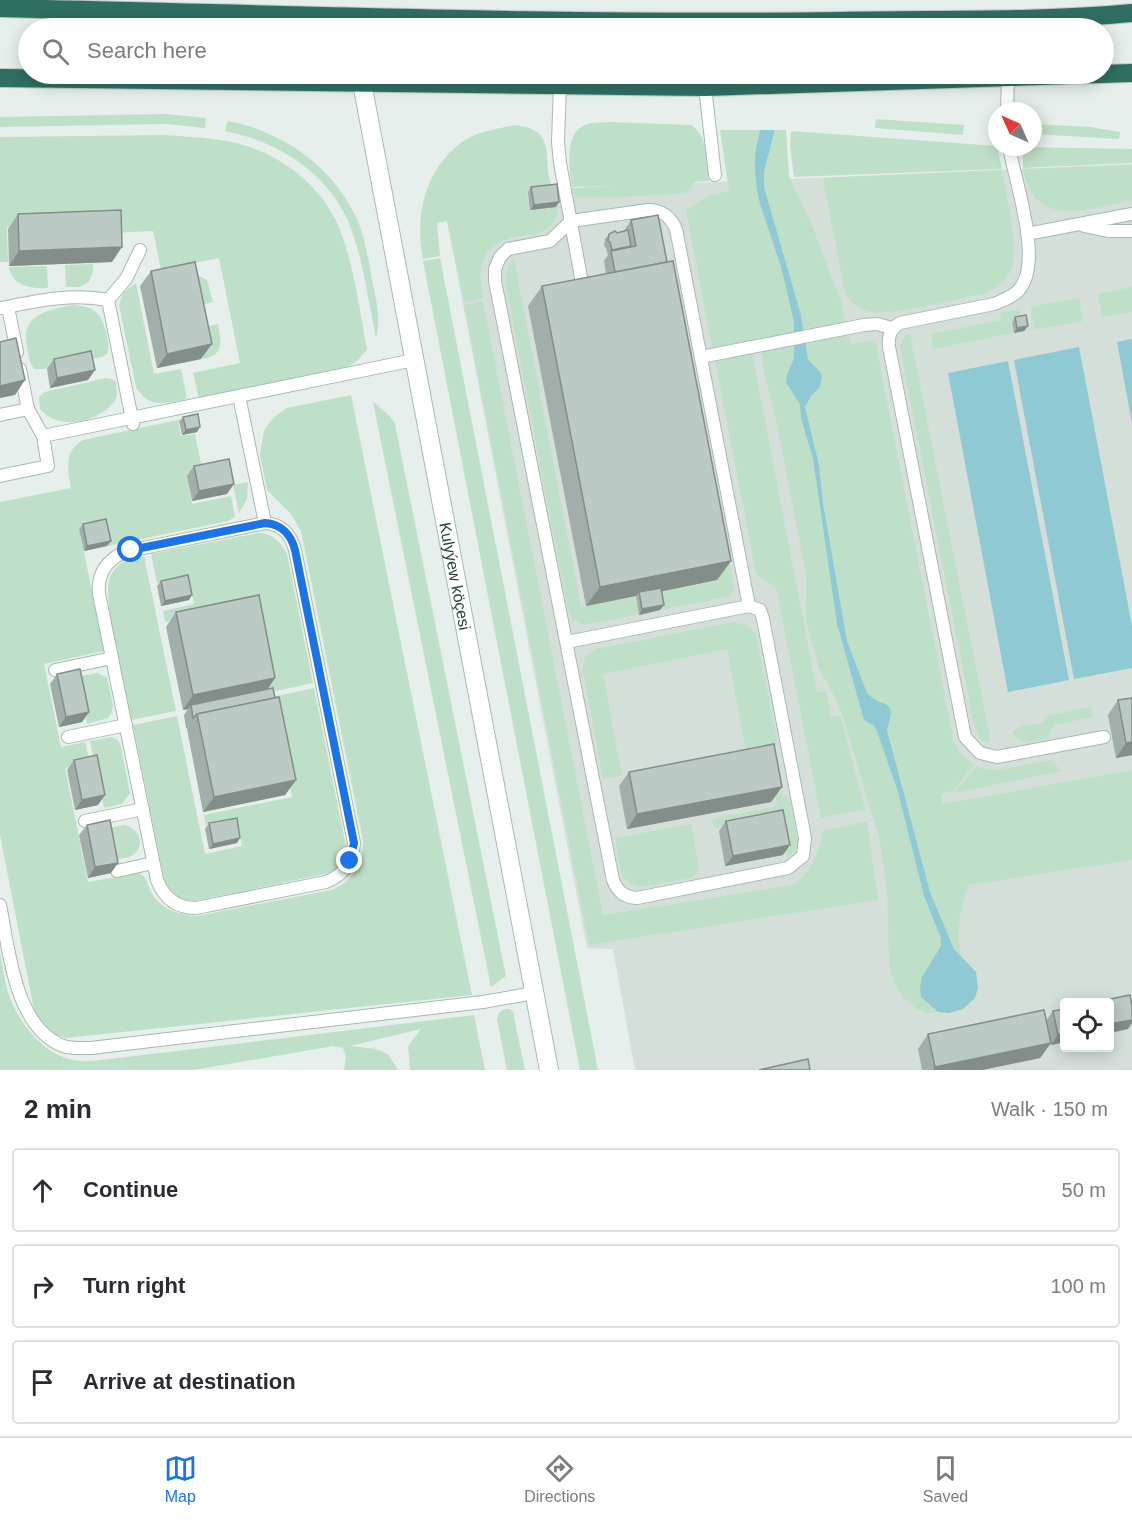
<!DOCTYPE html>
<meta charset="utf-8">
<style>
body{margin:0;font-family:Helvetica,sans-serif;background:#f7f7f7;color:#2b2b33}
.controls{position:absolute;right:18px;bottom:18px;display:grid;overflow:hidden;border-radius:6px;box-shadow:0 3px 15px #0003}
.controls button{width:54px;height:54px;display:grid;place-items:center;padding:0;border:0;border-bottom:2px solid #e1e1e2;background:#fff;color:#2b2b33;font:30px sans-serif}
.compass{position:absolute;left:988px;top:102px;width:54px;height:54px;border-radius:50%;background:#fff;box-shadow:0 3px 15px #0003;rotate:315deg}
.stop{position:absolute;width:18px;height:18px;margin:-14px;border:4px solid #1a73e8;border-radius:50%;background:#fff}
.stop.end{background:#1a73e8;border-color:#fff;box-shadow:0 2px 6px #0008}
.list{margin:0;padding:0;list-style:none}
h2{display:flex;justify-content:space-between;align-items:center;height:78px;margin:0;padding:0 24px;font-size:26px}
h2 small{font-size:20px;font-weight:400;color:#7c7c81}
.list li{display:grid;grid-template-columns:39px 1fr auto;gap:18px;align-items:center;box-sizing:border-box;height:84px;margin:0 12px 12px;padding:0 12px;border:2px solid #e1e1e2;border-radius:6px}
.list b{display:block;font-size:22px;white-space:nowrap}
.list em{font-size:20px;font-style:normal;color:#7c7c81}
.icon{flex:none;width:33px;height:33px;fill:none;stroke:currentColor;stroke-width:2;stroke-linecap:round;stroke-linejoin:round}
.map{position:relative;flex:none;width:1132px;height:1070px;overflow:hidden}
.search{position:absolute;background:#fff;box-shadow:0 3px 15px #0003;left:18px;right:18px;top:18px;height:66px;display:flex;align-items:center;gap:15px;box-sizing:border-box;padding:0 21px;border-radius:33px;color:#7c7c81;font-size:22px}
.sheet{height:366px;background:#fff}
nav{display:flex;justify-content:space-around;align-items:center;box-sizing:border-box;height:84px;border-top:2px solid #e1e1e2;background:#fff;font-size:16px;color:#7c7c81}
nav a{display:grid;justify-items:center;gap:3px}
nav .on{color:#1a73e8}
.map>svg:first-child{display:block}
</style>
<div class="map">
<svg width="1132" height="1070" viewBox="0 0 1132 1070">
<rect width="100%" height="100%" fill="#e6efeb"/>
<!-- built -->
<path fill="#d4dfda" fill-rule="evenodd" d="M1132 164V1070H635L613 949 587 948 447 221 479 199 553 189ZM1064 1002H1110V1048H1064Z"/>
<!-- green -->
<g fill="#bfe0c8">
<path d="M166 114 206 118 205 128 166 124 0 127V117Z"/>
<path d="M876 119 964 125 963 135 875 128Z"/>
<path d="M228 121C281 131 332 165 356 217 365 236 368 258 372 279 376 299 381 318 376 338 368 300 363 257 348 221 326 171 276 141 225 131Z"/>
<path d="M609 122 691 125C709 136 707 163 709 181L694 182C691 192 685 193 676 194L602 198 576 197 572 188 612 186 572 187C570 170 563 134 585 125 592 122 601 123 609 122Z"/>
<path d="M1033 124 1090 127 1120 132 1119 139 1033 134Z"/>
<path d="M514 125C560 130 540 157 553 189L527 192 530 211 558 207C557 218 551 229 540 233 531 236 521 235 511 238 480 247 477 270 483 298L464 302 447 221 437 223 440 256 423 259C414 215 426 166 465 140 479 131 498 129 514 125Z"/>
<path d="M720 130H760L755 154V173L760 204 781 267 794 322V358L787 375 788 388 798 398 800 404 801 418 813 459 837 624 864 720 874 726 877 731 898 792 924 896 941 938V946L922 977 927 1004 938 1012 928 1014 915 1008 903 997 894 983 889 963 887 891 879 837 845 724 838 703 820 670 809 633 806 618V575L778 429 764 373 760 336 758 339 712 348 686 210 709 196 729 191Z"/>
<path d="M775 130H786L789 176 811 223 841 301 851 344 875 340 954 743 961 754 974 765 953 791 941 794 942 804 1132 770V860L969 885C959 910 957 931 961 957L954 949 930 892 887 730 892 717 882 701 872 699 867 693 847 641 823 503 819 465 805 406 811 396 820 387 812 364 808 359 801 315 764 187V172Z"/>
<path d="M791 131 997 146 1002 169 794 177 790 147Z"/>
<path d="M165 135C192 137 221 138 247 146 282 157 317 184 334 217 352 250 360 312 367 350L356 362 343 369 199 399 193 373 240 363 219 258 161 270 153 231 112 233 111 224 7 227 8 262H0V137Z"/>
<path d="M1023 147 1132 149V163L1023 168Z"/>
<path d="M1132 165V200C1089 209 1035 231 1023 169Z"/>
<path d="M1002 170C1006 194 1020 248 1011 270 1006 281 997 288 987 293 961 298 888 318 866 311 856 307 851 301 845 293L823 178Z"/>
<path d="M440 258 598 1070H580L423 261Z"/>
<path d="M514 259 581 607 635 597 639 614 585 625 573 620 568 611 507 292C505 280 504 268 514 259Z"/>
<path d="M93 264V272L89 282 80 287H66L65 265Z"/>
<path d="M47 266 48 288C32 289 12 286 9 267Z"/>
<path d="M196 274 207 280 213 302 192 307Z"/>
<path d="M675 277 734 588 728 597 660 610 657 593 718 581 659 280Z"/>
<path d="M136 283 154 374 181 369 187 399C165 403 150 410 136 387L119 305 123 293Z"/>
<path d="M1132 287V312L1102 317 1098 294Z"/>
<path d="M1079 298 1083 321 1035 330 1030 307Z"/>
<path d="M483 301 603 915 793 885C812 870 819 854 823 830L867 822 878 900 589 945 464 305Z"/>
<path d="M72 305C93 306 102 312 106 333 108 339 109 346 108 353L102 357 44 369H34C29 362 28 355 27 346 20 315 48 310 72 305Z"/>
<path d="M1019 309 1021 320 1011 322 1013 333 933 349 931 334 1002 320 1000 313Z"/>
<path d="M218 324C221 342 225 355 203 359L197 329Z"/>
<path d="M910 334 990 739 987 743 979 738 974 725 901 353V345L905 335Z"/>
<path d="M752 353 817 692 826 691 831 717 840 715 865 809 821 818 777 591C772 581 761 582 756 573L715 360Z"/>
<path d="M106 378 112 379 116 382 117 397C104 421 60 433 40 409L39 397 45 392Z"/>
<path d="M351 395 472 995 66 1038C49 1035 38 1021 33 1005L0 835V502L71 488C67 468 64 451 83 440L192 417 193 419 178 422 181 436 195 434 203 473 187 476 192 504 231 496 235 517 228 521 108 546 103 524 79 528 104 651 44 664 61 747 85 742 90 763 65 768 88 882 139 873C148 878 147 884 151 892 160 909 179 915 197 916L331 890C353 882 363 864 363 841L301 531 291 514 267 490 260 455 264 430 274 417 287 408Z"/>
<path d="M373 402 389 415 395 424 506 976 491 987Z"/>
<path d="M248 482 247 499 239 513 233 485Z"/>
<path d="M258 533C273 533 280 541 287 554L313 683 271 692 253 605 165 622 163 611 194 604 188 577 157 583 151 554Z"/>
<path d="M144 556 176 711 131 720C126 695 101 596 110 577 117 562 129 559 144 556Z"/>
<path d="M734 622 747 625 756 634 778 745 746 751 727 649 603 674 622 775 603 779 583 671 585 657 596 649Z"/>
<path d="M97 673 107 678 113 705 112 712 108 718 87 724 77 677Z"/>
<path d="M314 688 346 846C345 861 340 870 325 874L194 901C179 900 169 893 164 879L133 725 177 716 205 854 242 846 237 819 206 825 204 815 292 797 272 697Z"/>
<path d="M1091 707 1093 717 1055 725 1046 739C1034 740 1016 747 1013 732L1020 726 1043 723 1049 715Z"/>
<path d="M111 737 118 740 121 747 130 793 122 804 104 808 90 741Z"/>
<path d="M1050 760 1062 771 954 793 976 767 997 770Z"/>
<path d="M775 791 786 796 791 803 798 845 790 856 787 857 779 815 714 828 712 819 777 806Z"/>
<path d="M691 824 699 867 697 874 692 878 641 887C617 886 619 856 615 838Z"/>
<path d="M124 825C138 827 147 845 133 855 128 858 120 859 114 860L108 828Z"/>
<path d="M0 952C2 964 4 977 7 989 17 1022 44 1058 80 1061 95 1062 112 1058 127 1057L474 1015 485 1070H410L408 1046 421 1029 350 1046 376 1049 388 1054 398 1070H344L346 1057 343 1048 333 1046 194 1070H0Z"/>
<path d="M504 1009H510L513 1012 525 1070H507L497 1019 499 1013Z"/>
</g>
<!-- water -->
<g fill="#8ec9d4">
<path d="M760 130H775L764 172V187L801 315 808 359 820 372 822 377 820 387 811 396 805 407 819 465 823 503 847 641 867 693C883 710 898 696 887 730L930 892 954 949 976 972 978 988 975 998 963 1009 949 1013 938 1012 921 997 920 987 922 977 941 946V938L924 896 898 792 877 731 874 726 864 720 837 624 813 459 801 418 800 404 786 383 787 375 794 358V322L781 267 760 204 757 190 755 173V154Z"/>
<path d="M1132 339V423L1117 342Z"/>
<path d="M1079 347 1132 626V668L1074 679 1014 360Z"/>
<path d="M1008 361 1069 680 1008 692 948 373Z"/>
</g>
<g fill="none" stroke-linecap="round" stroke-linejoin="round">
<!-- lane casing -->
<g stroke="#a8b8b2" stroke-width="14">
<g id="lane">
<path d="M560 86 558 142 560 163 582 283"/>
<path d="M705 87 715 175"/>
<path d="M1007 111 1008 77"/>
<path d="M1009 147C1015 181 1042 258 1021 287 1016 296 1003 300 994 304L900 323C890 329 888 336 889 347L965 737 980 753 997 757 1104 737"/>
<path d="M1084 226 1108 231H1132"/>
<path d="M1027 234 1132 214"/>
<path d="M8 307 17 352"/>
<path d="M1 308C37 301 71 293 108 300"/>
<path d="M701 357 864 325 877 324 892 328"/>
<path d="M239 396 265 523"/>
<path d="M0 415 28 409"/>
<path d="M133 424 108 300 126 279 140 250"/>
<path d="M43 436 414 360"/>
<path d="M0 476 48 466 43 436 28 409 20 369"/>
<path d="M265 523C281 524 291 534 295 550L354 843C353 862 344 875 326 882L196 908C177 908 164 898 157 880L99 594C97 574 106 561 124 552Z"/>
<path d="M567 642 749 606 760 610 763 619 805 838 803 856 788 868 637 898C624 897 618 892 613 880L495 281V269L500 257 508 249 550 241 571 221 648 210C662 210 670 216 676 229L749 606"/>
<path d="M55 670 112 658"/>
<path d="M68 737 126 725"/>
<path d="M85 821 143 809"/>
<path d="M117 871 153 863"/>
<path d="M0 905C9 948 14 1027 63 1046 72 1049 81 1048 91 1048L483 1002 534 993"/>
</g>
</g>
<!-- secondary casing -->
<g stroke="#a4bbb3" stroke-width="20">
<g id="secondary">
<path id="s1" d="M362 83 549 1070"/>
</g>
</g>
<!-- highway casing -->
<g stroke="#c2cac8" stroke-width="20">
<g id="highway">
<path d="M0 8C280 14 561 25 842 21 938 19 1036 22 1132 13"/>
<path d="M0 78 705 87 1132 73"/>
</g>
</g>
<!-- lane -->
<use href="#lane" stroke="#fff" stroke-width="12"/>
<!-- secondary -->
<use href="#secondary" stroke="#fff" stroke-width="18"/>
<!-- highway -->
<use href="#highway" stroke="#2f6f62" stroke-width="18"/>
</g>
<!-- wall -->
<g fill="#a1aea9">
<path d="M531 187 559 202 556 207 530 210 528 192Z"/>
<path d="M18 214 112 262 9 266 8 229Z"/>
<path d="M631 220 667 262 731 561 717 580 661 591 660 610 639 615 636 596 586 606 528 306 542 286 606 274 604 261 608 255 606 248 604 246 605 239 609 234 624 231Z"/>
<path d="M151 271 201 359 157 368 140 286Z"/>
<path d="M1015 317 1028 326 1024 331 1014 333 1012 323Z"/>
<path d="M54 359 88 380 50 388 47 369Z"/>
<path d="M183 417 197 432 182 435 179 422Z"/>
<path d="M194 466 227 494 192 501 187 476Z"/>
<path d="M83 524 107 546 84 551 79 529Z"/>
<path d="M161 581 189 600 161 606 157 586Z"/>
<path d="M176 612 275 678 268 689 296 780 285 795 203 812 187 729V728H186L184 715 188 709 183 710 166 627Z"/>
<path d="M57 674 89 712 82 722 59 727 50 684Z"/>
<path d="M1132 698V755L1116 758 1108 715 1118 700Z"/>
<path d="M74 760 98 805 75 810 67 770Z"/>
<path d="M629 772 782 787 771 802 627 829 619 786Z"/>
<path d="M726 821 783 855 725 866 719 831Z"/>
<path d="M209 823 237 843 209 849 205 829Z"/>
<path d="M87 825 111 873 88 878 79 835Z"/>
<path d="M1065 1009V1042L1051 1045 1050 1044 1040 1058 982 1070H922L918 1049 928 1034 1046 1021 1053 1011Z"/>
</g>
<!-- shaded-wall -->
<g fill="#838d89">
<path d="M559 202 556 207 530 210 534 205Z"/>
<path d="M122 247 112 262 9 266 19 251Z"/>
<path d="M1028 326 1024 331 1014 333 1017 328Z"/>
<path d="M212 344 201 359 157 368 167 354Z"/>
<path d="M95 370 88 380 50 388 57 378Z"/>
<path d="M25 380 15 395 0 398V386Z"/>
<path d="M200 427 197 432 182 435 186 430Z"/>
<path d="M234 484 227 494 192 501 199 491Z"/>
<path d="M111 541 107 546 84 551 87 546Z"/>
<path d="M731 561 717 580 640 596 639 592 636 596 586 606 600 587Z"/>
<path d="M192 595 189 600 161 606 165 601Z"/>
<path d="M664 605 660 610 639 615 642 609Z"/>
<path d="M275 678 265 693 191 705 188 709 183 710 193 695Z"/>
<path d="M89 712 82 722 59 727 66 717Z"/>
<path d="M1132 742V755L1116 758 1126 743Z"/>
<path d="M296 780 285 795 203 812 214 797Z"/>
<path d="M782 787 771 802 627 829 637 814Z"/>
<path d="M105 795 98 805 75 810 82 800Z"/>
<path d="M240 838 237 843 209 849 213 844Z"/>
<path d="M790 845 783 855 725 866 733 856Z"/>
<path d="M118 863 111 873 88 878 95 867Z"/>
<path d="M1132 1020V1023L1128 1029 1110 1033V1024Z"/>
<path d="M1065 1034V1042L1051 1045 1058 1035Z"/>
<path d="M1051 1043 1040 1058 982 1070H933L935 1067Z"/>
</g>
<!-- building -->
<g fill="#bbcac4" stroke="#838d89" stroke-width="1.5">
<path d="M557 184 559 202 534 205 531 187Z"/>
<path d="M121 210 122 247 19 251 18 214Z"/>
<path d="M658 215 667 262 615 272 611 251 636 246 631 220Z"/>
<path d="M628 230 631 246 612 250 610 242 608 241 609 234 615 231 617 233Z"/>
<path d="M673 261 731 561 600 587 542 286Z"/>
<path d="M195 262 212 344 167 354 151 271Z"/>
<path d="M1026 315 1028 326 1017 328 1015 317Z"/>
<path d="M16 338 25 380 0 386V342Z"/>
<path d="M91 351 95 370 57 378 54 359Z"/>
<path d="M198 414 200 427 186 430 183 417Z"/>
<path d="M229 459 234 484 199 491 194 466Z"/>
<path d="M106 519 111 541 87 546 83 524Z"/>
<path d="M188 575 192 595 165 601 161 581Z"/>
<path d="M661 588 664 605 642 609 639 592Z"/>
<path d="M259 595 275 678 193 695 176 612Z"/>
<path d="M80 669 89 712 66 717 57 674Z"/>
<path d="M273 688 275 698 197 714 193 718 191 705Z"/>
<path d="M279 697 296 780 214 797 197 714Z"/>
<path d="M1132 698V742L1126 743 1118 700Z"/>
<path d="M774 744 782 787 637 814 629 772Z"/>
<path d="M97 755 105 795 82 800 74 760Z"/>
<path d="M783 810 790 845 733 856 726 821Z"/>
<path d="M237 818 240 838 213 844 209 823Z"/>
<path d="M110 820 118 863 95 867 87 825Z"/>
<path d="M1130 995 1132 1006V1020L1110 1024V1002H1096Z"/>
<path d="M1065 1009V1034L1058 1035 1053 1011Z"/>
<path d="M1044 1010 1051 1043 935 1067 928 1034Z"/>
<path d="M808 1059 810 1070H759Z"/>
</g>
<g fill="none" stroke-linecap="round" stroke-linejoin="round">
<!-- route -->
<path stroke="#1a73e8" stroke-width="8" d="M131 550 265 523C281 524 291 534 295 550L354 843 350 861"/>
</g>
<g text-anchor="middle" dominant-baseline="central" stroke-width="4.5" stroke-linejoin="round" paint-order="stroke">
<!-- street labels -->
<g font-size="16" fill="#24423a" stroke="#f7fbf9">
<text stroke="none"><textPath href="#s1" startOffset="502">Kulyýew köçesi</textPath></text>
</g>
</g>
</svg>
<div class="controls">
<button><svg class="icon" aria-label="locate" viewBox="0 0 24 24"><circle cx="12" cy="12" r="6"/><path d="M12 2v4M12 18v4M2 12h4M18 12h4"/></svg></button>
</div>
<svg class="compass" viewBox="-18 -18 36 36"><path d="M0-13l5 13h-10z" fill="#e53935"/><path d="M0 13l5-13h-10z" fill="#7c7c81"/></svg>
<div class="stop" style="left:131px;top:550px"></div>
<div class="stop end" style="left:350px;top:861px"></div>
<div class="search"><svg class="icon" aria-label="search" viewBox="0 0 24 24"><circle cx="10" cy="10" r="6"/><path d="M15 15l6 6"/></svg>Search here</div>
</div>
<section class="sheet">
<h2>2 min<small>Walk · 150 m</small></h2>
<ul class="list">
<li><svg class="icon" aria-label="ahead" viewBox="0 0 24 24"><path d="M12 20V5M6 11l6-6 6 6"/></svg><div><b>Continue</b></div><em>50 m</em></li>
<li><svg class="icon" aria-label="right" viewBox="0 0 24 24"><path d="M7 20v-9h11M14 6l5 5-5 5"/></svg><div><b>Turn right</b></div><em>100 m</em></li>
<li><svg class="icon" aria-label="arrive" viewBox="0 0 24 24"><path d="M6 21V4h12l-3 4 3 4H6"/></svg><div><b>Arrive at destination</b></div></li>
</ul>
</section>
<nav>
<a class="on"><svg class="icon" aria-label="map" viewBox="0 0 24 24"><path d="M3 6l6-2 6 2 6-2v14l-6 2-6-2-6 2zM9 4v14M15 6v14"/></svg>Map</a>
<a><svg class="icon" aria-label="directions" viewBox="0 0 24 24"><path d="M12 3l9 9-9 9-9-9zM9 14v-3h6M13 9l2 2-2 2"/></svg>Directions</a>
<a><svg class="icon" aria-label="saved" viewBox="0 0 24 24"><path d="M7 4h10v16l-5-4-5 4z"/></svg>Saved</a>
</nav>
